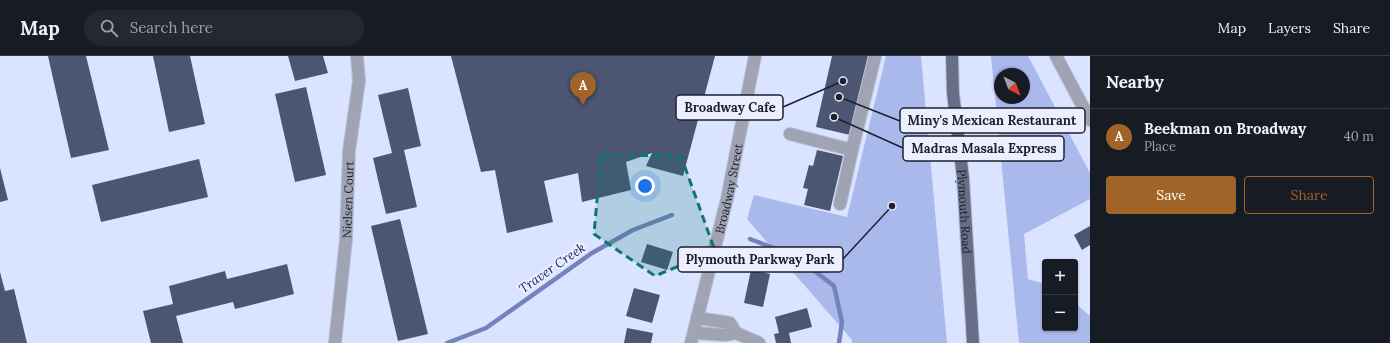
<!DOCTYPE html>
<meta charset="utf-8">
<style>
body{margin:0;font-family:Lora,serif;background:#242831;color:#f1f3f6}
.controls{position:absolute;right:12px;bottom:12px;display:grid;overflow:hidden;border-radius:4px;box-shadow:0 1px 3px #0004}
.controls button{width:36px;height:36px;display:grid;place-items:center;padding:0;border:0;border-bottom:1px solid #363941;background:#171b24;color:#f1f3f6;font:20px sans-serif}
.compass{position:absolute;left:994px;top:12px;width:36px;height:36px;border-radius:50%;background:#171b24;box-shadow:0 1px 3px #0004;rotate:138deg}
.you{position:absolute;left:645px;top:130px;width:14px;height:14px;margin:-10px;border:3px solid #fff;border-radius:50%;background:#1a73e8;box-shadow:0 0 0 6px #1a73e833}
.badge{display:grid;place-items:center;width:26px;height:26px;border-radius:50%;background:#a16428;color:#fff;font-size:13px;font-weight:700}
.pin{position:absolute;translate:-50% -33px;filter:drop-shadow(0 1px 2px #0008)}
.pin::after{content:'';position:absolute;top:21px;width:14px;height:12px;background:inherit;clip-path:polygon(0 0,100% 0,50% 100%)}
.list{margin:0;padding:0;list-style:none}
h2{display:flex;justify-content:space-between;align-items:center;height:52px;margin:0;padding:0 16px;font-size:17px}
h2 small{font-size:13px;font-weight:400;color:#9ea1a6}
.list li{display:grid;grid-template-columns:26px 1fr auto;gap:12px;align-items:center;box-sizing:border-box;height:56px;padding:0 16px;border-top:1px solid #363941}
.list b{display:block;font-size:15px;white-space:nowrap}
.list p{margin:0;font-size:13px;white-space:nowrap;color:#9ea1a6}
.list em{font-size:13px;font-style:normal;color:#9ea1a6}
.actions{display:flex;gap:8px;padding:12px 16px}
.actions a{flex:1;padding:9px 0;border:1px solid #a16428;border-radius:4px;text-align:center;font-size:14px;color:#a16428}
.actions .main{background:#a16428;color:#fff}
.icon{flex:none;width:22px;height:22px;fill:none;stroke:currentColor;stroke-width:2;stroke-linecap:round;stroke-linejoin:round}
.map{position:relative;flex:none;width:1090px;height:287px;overflow:hidden}
header{display:flex;align-items:center;gap:24px;box-sizing:border-box;height:56px;padding:0 20px;background:#171b24;border-bottom:1px solid #363941}
header strong{font-size:19px}
nav{display:flex;gap:22px;margin-inline-start:auto;font-size:14px}
.search{width:280px;height:36px;background:#242831;display:flex;align-items:center;gap:10px;box-sizing:border-box;padding:0 14px;border-radius:22px;color:#9ea1a6;font-size:15px}
main{display:flex}
aside{flex:1;background:#171b24}
.map>svg:first-child{display:block}
</style>
<header>
<strong>Map</strong>
<div class="search"><svg class="icon" aria-label="search" viewBox="0 0 24 24"><circle cx="10" cy="10" r="6"/><path d="M15 15l6 6"/></svg>Search here</div>
<nav><a>Map</a><a>Layers</a><a>Share</a></nav>
</header>
<main>
<div class="map">
<svg width="1090" height="287" viewBox="0 0 1090 287">
<rect width="100%" height="100%" fill="#dae3ff"/>
<!-- green -->
<g fill="#aab9eb" fill-rule="evenodd">
<path d="M886 0H921L947 287H852V284L747 163 754 139 847 161Z"/>
<path d="M991 0H1028L1090 117V143L1024 178 1028 223 1045 228V272H1075V247L1090 260V287H1019ZM1000 18H1024V42H1000Z"/>
</g>
<g fill="none" stroke-linecap="round" stroke-linejoin="round">
<!-- stream -->
<g stroke="#7483ba" stroke-width="4.5">
<path d="M750 183 795 200 834 230 842 266 839 287"/>
<path d="M447 287 486 272 592 197 633 174 672 159"/>
</g>
</g>
<!-- building -->
<g fill="#4c5572">
<path d="M48 0H86L109 94 71 102Z"/>
<path d="M153 0H190L205 68 169 76Z"/>
<path d="M288 0H323L328 17 295 25Z"/>
<path d="M451 0H715L683 120 646 110 652 97 626 106 631 134 582 146 578 117 544 125 553 166 507 177 495 114 481 116Z"/>
<path d="M832 0H868L850 79 816 71Z"/>
<path d="M306 31 326 119 295 126 275 38Z"/>
<path d="M408 32 421 90 404 94 417 151 386 158 373 102 392 97 378 39Z"/>
<path d="M817 94 843 100 830 155 804 149 808 133 803 132 809 109 813 110Z"/>
<path d="M199 103 208 141 101 166 92 129Z"/>
<path d="M0 112 8 144 0 146Z"/>
<path d="M400 163 428 278 398 285 371 170Z"/>
<path d="M1090 170V189L1082 194 1074 179Z"/>
<path d="M647 188 673 196 667 214 641 206Z"/>
<path d="M287 208 294 238 235 253 233 246 176 260 183 287H151L143 255 173 248 169 230 225 215 227 223Z"/>
<path d="M751 214 770 218 763 251 744 247Z"/>
<path d="M0 216 5 235 14 233 27 287H0Z"/>
<path d="M634 232 660 239 652 267 626 260Z"/>
<path d="M807 252 812 271 789 277 791 287H776L774 278 779 277 775 261Z"/>
<path d="M627 272 653 277 651 287H624Z"/>
</g>
<g fill="none" stroke-linecap="round" stroke-linejoin="round">
<!-- minor casing -->
<g stroke="#b8c0d9" stroke-width="14">
<g id="minor">
<path d="M1056 0 1090 64"/>
<path d="M790 78 852 94 875 0"/>
<path d="M840 148 852 94"/>
<path d="M697 262 730 267 736 277 759 287"/>
<path d="M694 277 726 279 736 277"/>
<path id="s1" d="M335 287 346 183 349 95 359 25 357 0"/>
<path id="s2" d="M691 287 727 143 755 0"/>
</g>
</g>
<!-- major casing -->
<g stroke="#b8c0d9" stroke-width="14">
<g id="major">
<path id="s3" d="M952 0 953 37 963 122 973 287"/>
</g>
</g>
<!-- minor -->
<use href="#minor" stroke="#9fa3b2" stroke-width="12"/>
<!-- major -->
<use href="#major" stroke="#666e88" stroke-width="12"/>
</g>
<!-- marked area -->
<path fill="#0f766e" fill-opacity="0.2" stroke="#0f766e" stroke-width="3" stroke-dasharray="8 5" stroke-linejoin="round" d="M601 99 681 100 715 195 655 220 594 178Z"/>
<g text-anchor="middle" dominant-baseline="central" stroke-width="4" stroke-linejoin="round" paint-order="stroke">
<!-- street labels -->
<g font-size="12" fill="#1d202d" stroke="#ecf0fe">
<text stroke="none"><textPath href="#s2" startOffset="159">Broadway Street</textPath></text>
<text stroke="none"><textPath href="#s1" startOffset="144">Nielsen Court</textPath></text>
<text stroke="none"><textPath href="#s3" startOffset="156">Plymouth Road</textPath></text>
</g>
<!-- water labels -->
<g font-size="13" font-style="italic" fill="#1a2263" stroke="#ecf0fe">
<text transform="translate(552 212) rotate(-35)">Traver Creek</text>
</g>
</g>
<!-- callouts -->
<path fill="none" stroke="#1d202d" stroke-width="1.5" d="M843 25L783 51M839 41L900 65M834 61L903 92M892 150L843 203"/>
<g fill="#1d202d" stroke="#ecf0fe" stroke-width="1.5">
<circle cx="843" cy="25" r="4"/>
<circle cx="839" cy="41" r="4"/>
<circle cx="834" cy="61" r="4"/>
<circle cx="892" cy="150" r="4"/>
</g>
<g fill="#ecf0fe" stroke="#1d202d" stroke-width="1.5">
<rect x="676" y="39" width="107" height="25" rx="4"/>
<rect x="900" y="52" width="185" height="25" rx="4"/>
<rect x="903" y="80" width="161" height="25" rx="4"/>
<rect x="678" y="191" width="165" height="25" rx="4"/>
</g>
<g font-size="13" text-anchor="middle" font-weight="bold" fill="#1d202d">
<text x="730" y="56">Broadway Cafe</text>
<text x="992" y="69">Miny's Mexican Restaurant</text>
<text x="984" y="97">Madras Masala Express</text>
<text x="760" y="208">Plymouth Parkway Park</text>
</g>
</svg>
<div class="controls">
<button>+</button>
<button>−</button>
</div>
<svg class="compass" viewBox="-18 -18 36 36"><path d="M0-13l5 13h-10z" fill="#e53935"/><path d="M0 13l5-13h-10z" fill="#9ea1a6"/></svg>
<div class="you"></div>
<div class="pin badge" style="left:583px;top:49px">A</div>
</div>
<aside>
<h2>Nearby<small></small></h2>
<ul class="list">
<li><span class="badge">A</span><div><b>Beekman on Broadway</b><p>Place</p></div><em>40 m</em></li>
</ul>
<div class="actions"><a class="main">Save</a><a>Share</a></div>
</aside>
</main>
